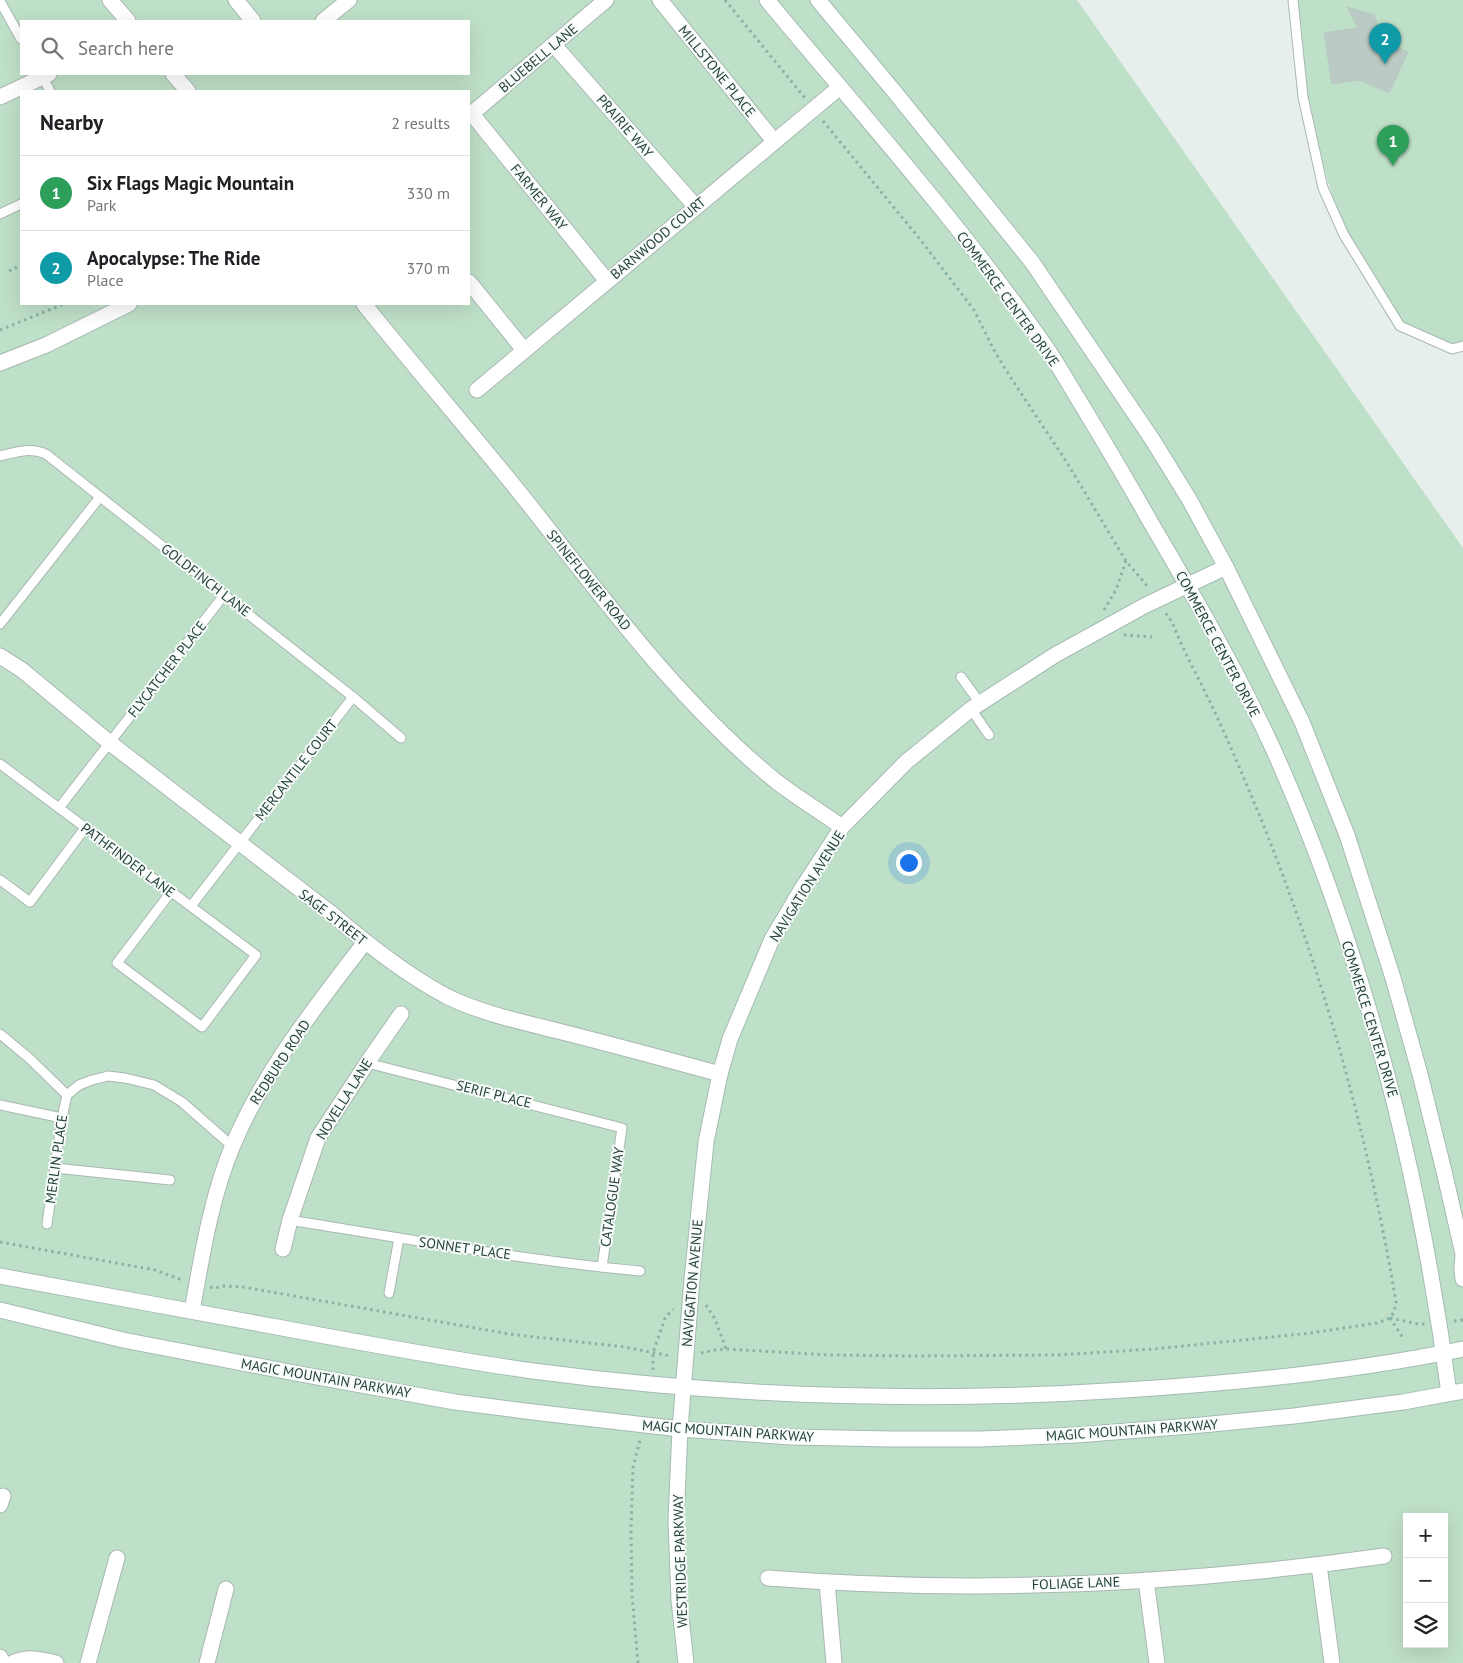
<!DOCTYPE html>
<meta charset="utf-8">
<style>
body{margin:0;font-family:"PT Sans",sans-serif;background:#f6f6f6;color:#202124}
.controls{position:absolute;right:15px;bottom:15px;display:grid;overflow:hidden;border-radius:0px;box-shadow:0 5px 20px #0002}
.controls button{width:45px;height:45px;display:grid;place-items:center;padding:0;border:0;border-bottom:1px solid #e0e0e0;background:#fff;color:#202124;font:25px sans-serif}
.you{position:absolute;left:908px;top:862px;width:18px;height:18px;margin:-12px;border:4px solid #fff;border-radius:50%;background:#1a73e8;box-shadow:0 0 0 8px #1a73e833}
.badge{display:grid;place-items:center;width:32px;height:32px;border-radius:50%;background:#b45309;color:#fff;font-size:16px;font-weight:700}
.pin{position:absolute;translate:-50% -41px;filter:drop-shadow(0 1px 2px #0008)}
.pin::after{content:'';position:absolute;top:26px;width:18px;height:15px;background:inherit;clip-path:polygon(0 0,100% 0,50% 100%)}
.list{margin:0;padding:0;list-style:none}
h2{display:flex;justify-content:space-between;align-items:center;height:65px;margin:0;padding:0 20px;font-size:21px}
h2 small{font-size:16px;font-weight:400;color:#757577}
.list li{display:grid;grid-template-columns:32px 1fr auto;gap:15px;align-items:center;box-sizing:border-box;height:75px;padding:0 20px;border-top:1px solid #e0e0e0}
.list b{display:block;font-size:19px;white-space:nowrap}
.list p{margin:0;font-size:16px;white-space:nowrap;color:#757577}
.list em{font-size:16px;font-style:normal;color:#757577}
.icon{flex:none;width:28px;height:28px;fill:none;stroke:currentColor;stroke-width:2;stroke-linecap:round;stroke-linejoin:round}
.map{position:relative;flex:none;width:1463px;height:1663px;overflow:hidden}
.search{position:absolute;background:#fff;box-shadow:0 5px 20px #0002;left:20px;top:20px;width:450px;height:55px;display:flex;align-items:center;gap:12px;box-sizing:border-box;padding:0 18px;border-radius:0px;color:#757577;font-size:19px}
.panel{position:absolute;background:#fff;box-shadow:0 5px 20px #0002;left:20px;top:90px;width:450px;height:215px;border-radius:0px}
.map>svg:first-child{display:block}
</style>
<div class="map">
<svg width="1463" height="1663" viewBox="0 0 1463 1663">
<rect width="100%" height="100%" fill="#e6efeb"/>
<!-- green -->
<g fill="#bfe0c8" fill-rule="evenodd">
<path d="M0 0H1077L1463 548V1663H0ZM21 21H469V74H21ZM21 91H469V304H21ZM1407 1517H1444V1644H1407Z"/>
<path d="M1295 0H1463V345L1452 349 1400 326 1344 235 1303 97Z"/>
</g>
<!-- building -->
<path fill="#bbcac4" stroke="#b8c9c2" d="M1347 7 1374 15 1378 26 1384 23 1395 46 1408 52 1389 93 1359 80 1332 84 1324 33 1358 28Z"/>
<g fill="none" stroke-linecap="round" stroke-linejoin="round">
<!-- lane casing -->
<g stroke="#a8b8b2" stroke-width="11">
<g id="lane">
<path d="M1293 0 1303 97 1323 188 1344 235 1400 326 1452 349 1463 346"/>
<path d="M0 1 21 39"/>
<path d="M41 74 50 91"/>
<path d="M0 214 21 204"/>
<path d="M0 456C16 452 30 447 46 454L353 697 401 738"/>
<path d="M0 624 100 497"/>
<path d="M961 677 980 703"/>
<path d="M971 709 989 735"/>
<path d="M0 764 256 955 202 1027 117 963 171 892"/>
<path d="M59 808 224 595"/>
<path d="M0 880 30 902 85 828"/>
<path d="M191 906 353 697"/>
<path d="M0 1034 29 1058 67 1095"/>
<path d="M367 1063 622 1128 602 1267"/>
<path d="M67 1095 79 1085 92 1080 108 1076 125 1078 154 1085 182 1102 232 1146"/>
<path d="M0 1105 62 1118"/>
<path d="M55 1168 170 1180"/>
<path d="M290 1220C406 1239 523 1260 640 1271"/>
<path d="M47 1224 62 1118 67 1095"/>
<path d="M389 1293 399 1238"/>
</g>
</g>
<!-- street casing -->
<g stroke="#a8b8b2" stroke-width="17">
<g id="street">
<path d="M110 0 128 21"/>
<path d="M236 0 253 21"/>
<path d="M660 0 774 141"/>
<path d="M323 21 349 0"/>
<path d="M554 45 696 207"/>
<path d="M173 74 188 91"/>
<path d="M0 97 49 74"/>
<path d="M472 114 607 281"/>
<path d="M469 116 606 0"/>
<path d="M469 282 524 350"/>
<path d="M364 304C416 369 471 432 523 497 602 596 678 702 777 782 798 798 821 812 842 827"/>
<path d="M0 363 46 345 129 304"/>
<path d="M477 390 840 87"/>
<path d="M0 656 22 670 110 743 332 914C367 944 405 974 446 996 482 1014 527 1023 566 1033 617 1046 669 1060 720 1074"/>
<path d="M283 1249 290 1220 318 1138 367 1063 401 1014"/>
<path d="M192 1311C202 1256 211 1197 233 1145 265 1069 315 1008 365 942"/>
<path d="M0 1505 3 1496"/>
<path d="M1319 1565 1332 1663"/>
<path d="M768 1578C973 1594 1180 1585 1384 1556"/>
<path d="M1146 1580 1157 1663"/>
<path d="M827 1582 834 1663"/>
<path d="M0 1657 3 1663"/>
<path d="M12 1663C28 1656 40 1659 56 1663"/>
<path d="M88 1663 117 1558"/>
<path d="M207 1663 226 1589"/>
</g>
</g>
<!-- secondary casing -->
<g stroke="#a4bbb3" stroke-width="17">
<g id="secondary">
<path d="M767 0C863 116 965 229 1050 353 1061 370 1072 389 1083 407 1106 445 1129 484 1151 523 1195 598 1239 674 1275 753 1365 956 1420 1173 1449 1393"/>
<path d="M818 0 893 90 1032 262 1152 439 1189 499 1226 567 1302 722 1347 835 1393 978 1420 1074 1444 1171 1463 1254 1462 1270 1463 1279"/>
<path d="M0 1276C92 1293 185 1310 277 1327 362 1343 447 1359 533 1371 729 1397 927 1403 1125 1390 1238 1383 1351 1372 1463 1349"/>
<path d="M0 1310 123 1340 300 1374 455 1402 533 1412 680 1429 791 1437 890 1439H980L1076 1435 1191 1426 1294 1416 1403 1402 1463 1391"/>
<path d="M686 1663 679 1600 676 1521 680 1429 692 1279 706 1142 720 1074 730 1039 772 939 801 890 842 827 906 762 971 709 1055 655 1146 605 1226 567"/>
</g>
</g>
<!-- path -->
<g stroke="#86b3a5" stroke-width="3" stroke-dasharray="2.5 4" stroke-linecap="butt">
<path d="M725 0 805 98"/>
<path d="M823 121 919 238 974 310 996 354 1011 378 1066 461 1126 561 1149 588"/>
<path d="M9 271 21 265"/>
<path d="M0 330 64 304"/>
<path d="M1104 610 1116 590 1126 561"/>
<path d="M1124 635 1152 637"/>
<path d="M0 1242 155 1270 182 1280"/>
<path d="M210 1287 215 1288 224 1286 243 1287 509 1334 625 1347 670 1356"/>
<path d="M706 1305 715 1319 726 1349"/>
<path d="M1390 1318 1418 1324H1425"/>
<path d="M1390 1318 1403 1338"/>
<path d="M1454 1321 1463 1320"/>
<path d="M701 1353 715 1350 726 1349 830 1355 910 1356 1056 1355 1154 1349 1311 1333 1377 1323 1390 1318 1394 1312 1396 1302C1368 1136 1324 975 1261 819 1244 778 1227 737 1208 698 1196 673 1182 648 1172 622L1165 612"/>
<path d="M653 1370V1353L665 1318 673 1309"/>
<path d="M638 1663 632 1595 631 1531 633 1467 640 1440"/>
</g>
<!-- lane -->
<use href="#lane" stroke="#fff" stroke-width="9"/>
<!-- street -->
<use href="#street" stroke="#fff" stroke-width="15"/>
<!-- secondary -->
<use href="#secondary" stroke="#fff" stroke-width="15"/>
</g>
<g text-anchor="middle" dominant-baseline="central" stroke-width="4" stroke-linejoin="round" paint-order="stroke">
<!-- street labels -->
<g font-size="14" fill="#24423a" stroke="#f7fbf9">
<text transform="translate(538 58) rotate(-40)">BLUEBELL LANE</text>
<text transform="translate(717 71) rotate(51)">MILLSTONE PLACE</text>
<text transform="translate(625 126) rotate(49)">PRAIRIE WAY</text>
<text transform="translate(539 197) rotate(51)">FARMER WAY</text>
<text transform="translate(658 238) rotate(-40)">BARNWOOD COURT</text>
<text transform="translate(1008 299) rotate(54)">COMMERCE CENTER DRIVE</text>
<text transform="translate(206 580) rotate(38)">GOLDFINCH LANE</text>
<text transform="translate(589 580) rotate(51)">SPINEFLOWER ROAD</text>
<text transform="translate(1218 644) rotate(62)">COMMERCE CENTER DRIVE</text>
<text transform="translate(167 669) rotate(-52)">FLYCATCHER PLACE</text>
<text transform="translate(296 770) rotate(-52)">MERCANTILE COURT</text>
<text transform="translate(128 860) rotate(37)">PATHFINDER LANE</text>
<text transform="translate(807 886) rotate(-58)">NAVIGATION AVENUE</text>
<text transform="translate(333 917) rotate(38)">SAGE STREET</text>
<text transform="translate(1370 1019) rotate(73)">COMMERCE CENTER DRIVE</text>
<text transform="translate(280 1062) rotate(-57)">REDBURD ROAD</text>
<text transform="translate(494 1094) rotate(14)">SERIF PLACE</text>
<text transform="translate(344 1099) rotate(-58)">NOVELLA LANE</text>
<text transform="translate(56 1159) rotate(-82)">MERLIN PLACE</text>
<text transform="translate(612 1197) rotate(-82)">CATALOGUE WAY</text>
<text transform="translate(465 1248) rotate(8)">SONNET PLACE</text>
<text transform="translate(692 1283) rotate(-85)">NAVIGATION AVENUE</text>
<text transform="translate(326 1378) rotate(10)">MAGIC MOUNTAIN PARKWAY</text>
<text transform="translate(1132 1430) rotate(-4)">MAGIC MOUNTAIN PARKWAY</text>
<text transform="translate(728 1431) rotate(4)">MAGIC MOUNTAIN PARKWAY</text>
<text transform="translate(680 1561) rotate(-92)">WESTRIDGE PARKWAY</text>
<text transform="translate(1076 1583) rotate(-2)">FOLIAGE LANE</text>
</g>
</g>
</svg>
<div class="controls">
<button>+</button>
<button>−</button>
<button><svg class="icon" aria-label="layers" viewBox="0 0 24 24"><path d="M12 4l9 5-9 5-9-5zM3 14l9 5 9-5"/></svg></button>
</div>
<div class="you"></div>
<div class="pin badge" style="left:1393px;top:166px;background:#2e9e5b">1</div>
<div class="pin badge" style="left:1385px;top:64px;background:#0f9aa8">2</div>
<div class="search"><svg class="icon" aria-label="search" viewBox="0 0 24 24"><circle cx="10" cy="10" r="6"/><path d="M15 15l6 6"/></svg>Search here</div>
<section class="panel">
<h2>Nearby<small>2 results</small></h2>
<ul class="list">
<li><span class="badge" style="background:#2e9e5b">1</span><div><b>Six Flags Magic Mountain</b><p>Park</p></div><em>330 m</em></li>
<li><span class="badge" style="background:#0f9aa8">2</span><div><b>Apocalypse: The Ride</b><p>Place</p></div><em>370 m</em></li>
</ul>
</section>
</div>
